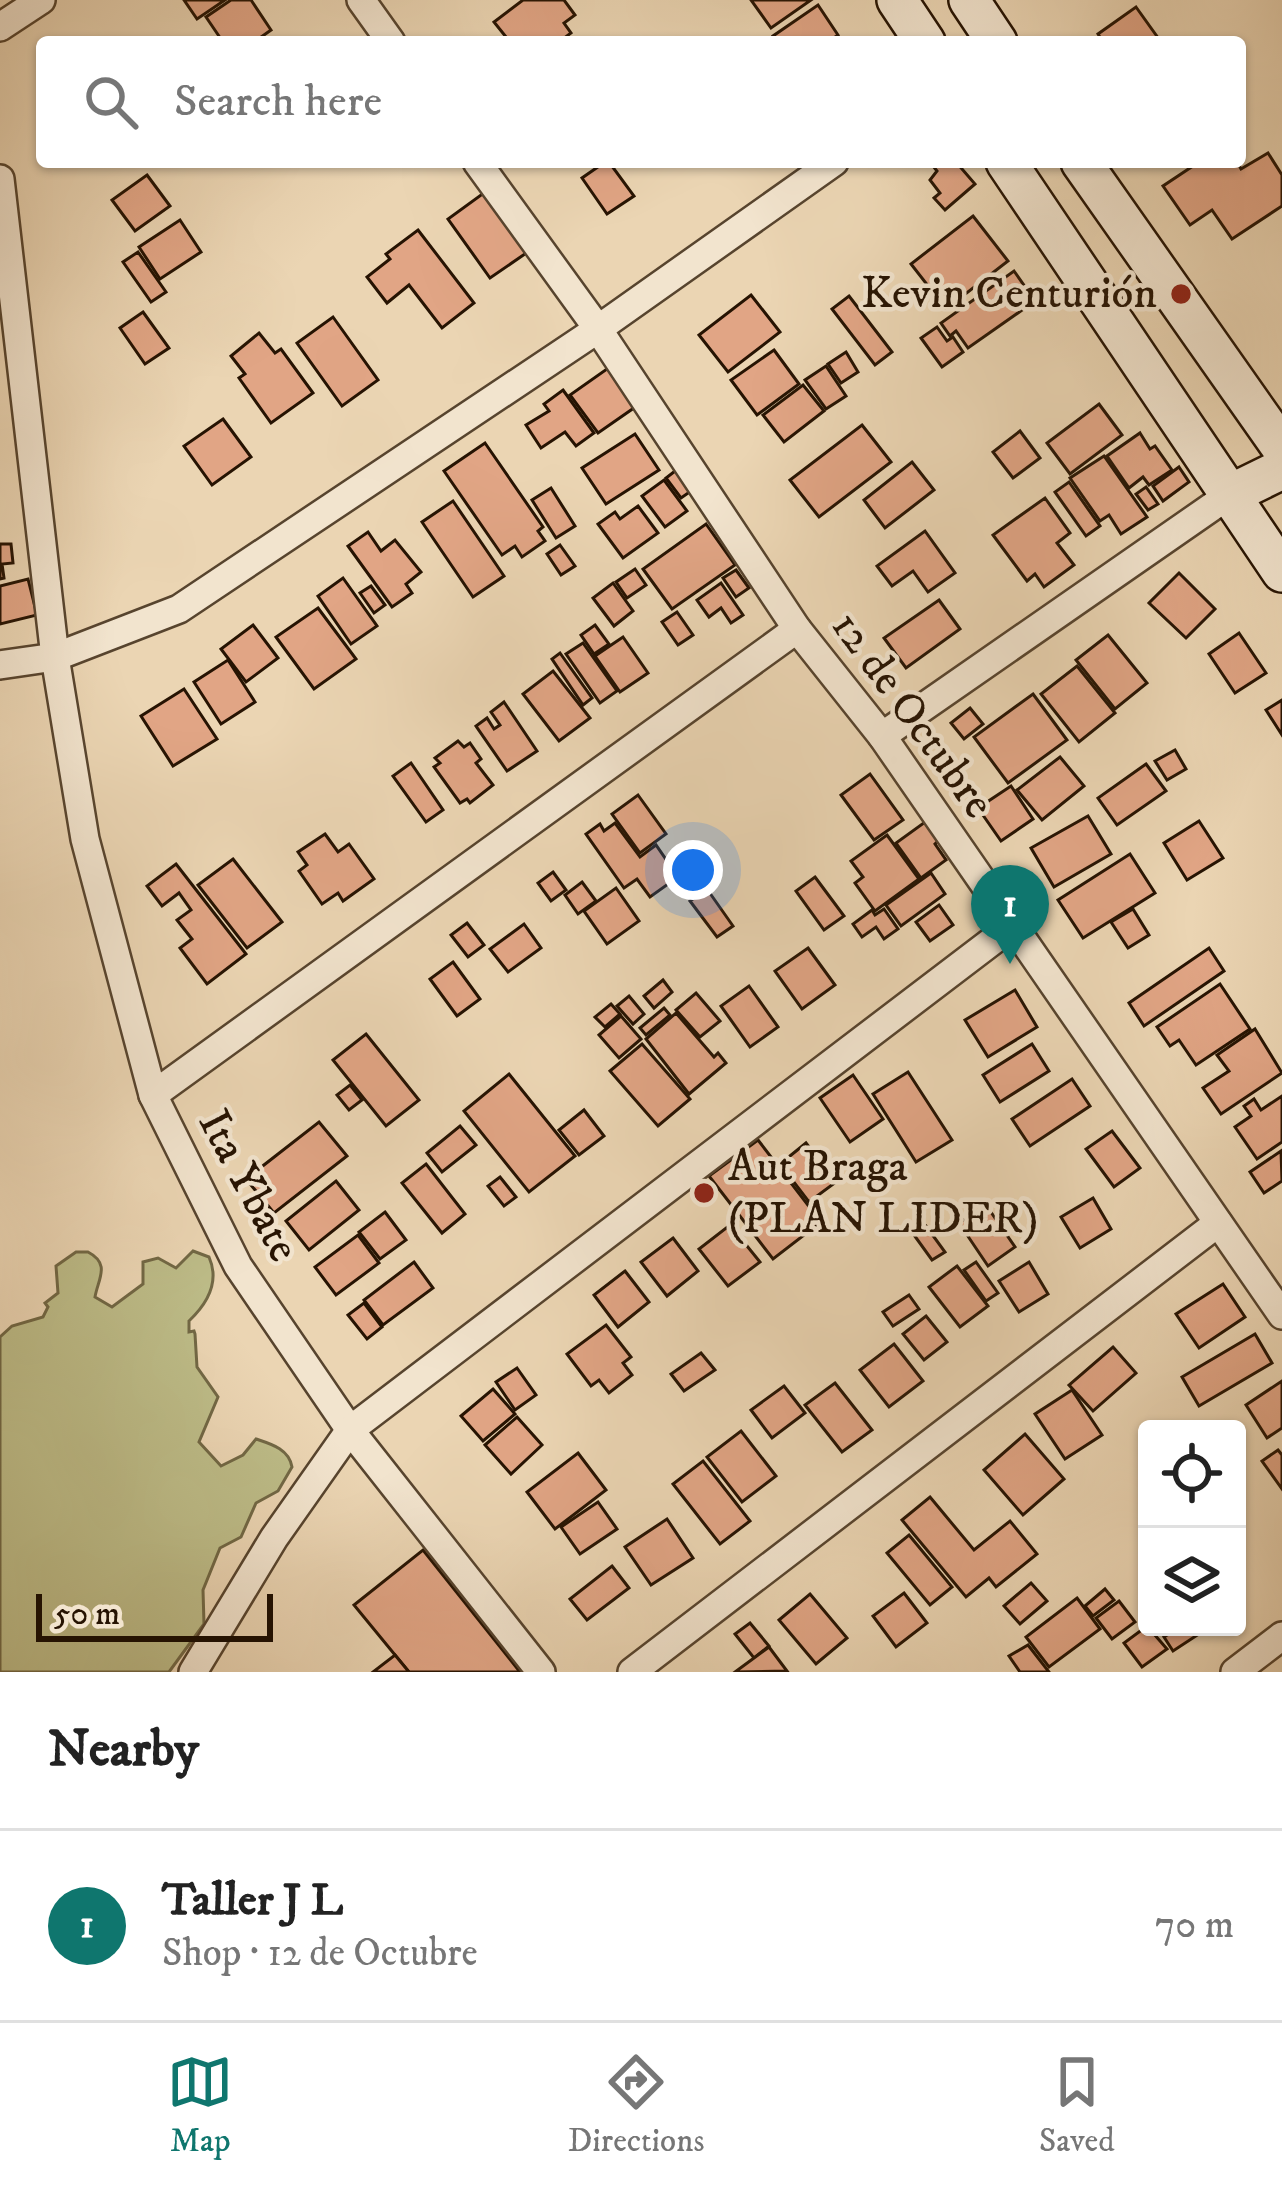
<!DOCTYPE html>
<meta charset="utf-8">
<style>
body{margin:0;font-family:"IM FELL DW Pica",serif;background:#f6f6f6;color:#222}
.controls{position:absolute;right:36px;bottom:36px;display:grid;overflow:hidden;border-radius:12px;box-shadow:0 3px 9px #0004}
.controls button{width:108px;height:108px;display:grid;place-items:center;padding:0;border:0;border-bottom:3px solid #e0e0e0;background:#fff;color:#222;font:60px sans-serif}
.scale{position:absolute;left:36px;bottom:30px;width:237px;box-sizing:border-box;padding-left:12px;border:6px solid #261302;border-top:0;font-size:33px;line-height:42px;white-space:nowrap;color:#261302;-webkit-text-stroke:9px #f2e4ce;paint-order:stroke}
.you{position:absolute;left:693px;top:870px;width:42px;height:42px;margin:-30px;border:9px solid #fff;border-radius:50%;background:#1a73e8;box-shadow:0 0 0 18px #1a73e833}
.badge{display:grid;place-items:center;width:78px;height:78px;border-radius:50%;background:#0f766e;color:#fff;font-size:39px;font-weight:700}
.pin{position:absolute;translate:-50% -99px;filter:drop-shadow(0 3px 6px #0008)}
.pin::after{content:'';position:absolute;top:63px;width:42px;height:36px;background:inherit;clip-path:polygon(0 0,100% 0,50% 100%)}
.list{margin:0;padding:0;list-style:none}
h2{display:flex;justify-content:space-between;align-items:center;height:156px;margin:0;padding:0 48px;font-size:51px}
h2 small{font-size:39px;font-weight:400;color:#767676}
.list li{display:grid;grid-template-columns:78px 1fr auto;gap:36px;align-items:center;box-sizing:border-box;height:192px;padding:0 48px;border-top:3px solid #e0e0e0}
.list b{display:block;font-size:45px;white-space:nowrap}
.list p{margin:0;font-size:39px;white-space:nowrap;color:#767676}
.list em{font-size:39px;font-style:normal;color:#767676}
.icon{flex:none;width:66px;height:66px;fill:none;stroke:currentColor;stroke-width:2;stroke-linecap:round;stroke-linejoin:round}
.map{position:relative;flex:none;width:1282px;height:1672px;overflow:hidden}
.search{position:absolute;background:#fff;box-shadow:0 3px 9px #0004;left:36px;right:36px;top:36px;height:132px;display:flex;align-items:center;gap:30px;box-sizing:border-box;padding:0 42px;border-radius:12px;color:#767676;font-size:45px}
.sheet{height:348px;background:#fff}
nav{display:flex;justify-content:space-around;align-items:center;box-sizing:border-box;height:168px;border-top:3px solid #e0e0e0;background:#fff;font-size:33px;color:#767676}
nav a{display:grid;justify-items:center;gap:6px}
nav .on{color:#0f766e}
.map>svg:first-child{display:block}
</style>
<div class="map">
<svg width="1282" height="1672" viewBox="0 0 1282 1672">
<rect width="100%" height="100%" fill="#ebd5b3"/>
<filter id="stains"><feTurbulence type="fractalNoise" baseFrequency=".00167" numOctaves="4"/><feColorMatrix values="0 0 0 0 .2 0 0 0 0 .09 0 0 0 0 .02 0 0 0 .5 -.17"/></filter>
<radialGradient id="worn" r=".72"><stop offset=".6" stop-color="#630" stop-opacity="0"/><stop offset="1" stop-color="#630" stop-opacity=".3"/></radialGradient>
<!-- green -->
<path fill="#bdbc88" stroke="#726845" stroke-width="3" d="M193 1251 209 1257C220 1282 208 1303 189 1321V1332L194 1331 195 1334 197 1367 218 1397 199 1442 221 1466 243 1455 256 1439C271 1444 289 1449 292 1467L278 1491 256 1503 241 1537 220 1548 203 1590 204 1624 169 1672H0V1337L12 1326 43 1317 48 1307 45 1303 58 1293 56 1266 76 1252H88C111 1264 98 1279 95 1297L112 1307 143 1284V1262L158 1258 176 1268Z"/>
<!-- building -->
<g fill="#e1a585" stroke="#261302" stroke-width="3">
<path d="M184 0H225L197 19Z"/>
<path d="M231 0H251L271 30 254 42H223L206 17Z"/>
<path d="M523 0H564L575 15 564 23 571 33 559 42H510L494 22Z"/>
<path d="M751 0H811L771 28Z"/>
<path d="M818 5 838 35 828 42H777L773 36Z"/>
<path d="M1136 7 1161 42H1103L1098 34Z"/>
<path d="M1268 153 1282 175V206L1232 239 1212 210 1190 225 1163 186 1199 162H1237L1241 169Z"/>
<path d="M605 162H609L634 196 607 214 582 178Z"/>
<path d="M930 162H956L975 184 945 210 934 198 940 193 930 180 937 171Z"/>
<path d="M147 175 170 206 135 231 112 200Z"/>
<path d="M492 187 535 247 490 278 448 219Z"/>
<path d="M973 216 1008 261 946 309 911 264Z"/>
<path d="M180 220 201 252 160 279 139 247Z"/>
<path d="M418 230 474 303 442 328 409 285 387 303 367 277 390 259 386 254Z"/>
<path d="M138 252 166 292 151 302 123 262Z"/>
<path d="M1014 271 1035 301 968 348 956 331 950 336 941 323Z"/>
<path d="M751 295 780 332 728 372 699 335Z"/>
<path d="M849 296 892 352 875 365 832 309Z"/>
<path d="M143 312 169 348 145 364 120 328Z"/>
<path d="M333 317 378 380 342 406 297 343Z"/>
<path d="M937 327 947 341 953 337 963 352 942 367 921 338Z"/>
<path d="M259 333 275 353 281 349 313 393 271 423 239 378 245 374 231 356Z"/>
<path d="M774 350 799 384 757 415 731 380Z"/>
<path d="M846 352 858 372 841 383 828 364Z"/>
<path d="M614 364 641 403 598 433 570 395Z"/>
<path d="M826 366 846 396 826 409 805 380Z"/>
<path d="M803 385 824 411 784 442 763 415Z"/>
<path d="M563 390 594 433 576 446 565 432 541 448 526 425 549 411 544 404Z"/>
<path d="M1099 404 1122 435 1070 474 1047 443Z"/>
<path d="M223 419 251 457 212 485 184 446Z"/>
<path d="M862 425 891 462 819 517 790 480Z"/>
<path d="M1020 431 1040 458 1013 478 993 452Z"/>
<path d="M1140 433 1150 449 1155 446 1172 470 1149 485 1143 477 1129 488 1107 456Z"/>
<path d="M635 434 659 470 606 504 582 468Z"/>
<path d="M485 443 543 527 538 531 545 541 522 557 515 546 502 555 444 471Z"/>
<path d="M1104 456 1147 517 1121 534 1109 515 1100 521 1070 478Z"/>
<path d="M912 462 934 490 885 528 864 500Z"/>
<path d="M1179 467 1189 482 1163 501 1153 486Z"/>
<path d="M679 468 694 489 681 498 666 478Z"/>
<path d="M664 480 687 511 665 527 642 496Z"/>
<path d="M1069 482 1100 526 1086 536 1055 492Z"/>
<path d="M1146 487 1158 504 1148 510 1136 494Z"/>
<path d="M551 488 575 526 556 538 532 500Z"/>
<path d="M1045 498 1070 533 1057 543 1074 565 1044 587 1035 574 1027 581 993 535Z"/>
<path d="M453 501 504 576 473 597 422 522Z"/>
<path d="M638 506 658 533 623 558 598 524 615 512 620 519Z"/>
<path d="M706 524 735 565 672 609 643 569Z"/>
<path d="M925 531 955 573 928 592 913 571 892 586 877 566Z"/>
<path d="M368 532 381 551 395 540 421 572 406 584 412 593 392 607 348 546Z"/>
<path d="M0 544H11L13 563 2 564 4 578 0 579Z"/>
<path d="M560 545 575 566 561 575 547 554Z"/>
<path d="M635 569 646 585 627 598 616 582Z"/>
<path d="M736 570 749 588 736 597 723 578Z"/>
<path d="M1179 573 1215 609 1186 638 1149 603Z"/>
<path d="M343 578 377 626 351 644 318 596Z"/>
<path d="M28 579 37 615 0 624V586Z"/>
<path d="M613 583 633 611 614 626 593 598Z"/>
<path d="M721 583 743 615 731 623 721 608 709 617 697 600Z"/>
<path d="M371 586 385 605 374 613 360 593Z"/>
<path d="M939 600 960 629 906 668 884 638Z"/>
<path d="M318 608 356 659 314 689 276 637Z"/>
<path d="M677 612 693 635 678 645 662 622Z"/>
<path d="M253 625 278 658 246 682 221 649Z"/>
<path d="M595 625 609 644 594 654 581 635Z"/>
<path d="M1239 633 1266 673 1235 693 1209 654Z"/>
<path d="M1108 635 1147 683 1115 709 1076 660Z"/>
<path d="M623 637 648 673 620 692 595 656Z"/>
<path d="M583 643 617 691 600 703 566 654Z"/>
<path d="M560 653 592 698 583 705 552 659Z"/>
<path d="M228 660 255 702 221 724 194 682Z"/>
<path d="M1077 666 1115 713 1079 742 1041 694Z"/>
<path d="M553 671 590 718 559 741 523 694Z"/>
<path d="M184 689 217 739 173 766 141 716Z"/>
<path d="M1033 694 1067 740 1008 783 974 737Z"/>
<path d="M1282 700V735L1266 710Z"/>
<path d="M504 702 537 751 507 771 476 726 487 718 494 729 500 725 491 712Z"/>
<path d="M970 708 983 724 964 739 951 723Z"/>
<path d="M458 741 464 747 470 743 481 759 476 763 493 785 470 803 467 799 460 803 434 767 440 763 435 758Z"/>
<path d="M1175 750 1186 769 1167 780 1155 761Z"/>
<path d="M1060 757 1084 786 1042 820 1017 790Z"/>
<path d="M411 763 443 810 426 822 393 776Z"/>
<path d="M1146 764 1166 791 1117 825 1098 798Z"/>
<path d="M870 774 903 820 874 840 841 795Z"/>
<path d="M1011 786 1033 819 1001 841 978 808Z"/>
<path d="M638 795 666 834 640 853 612 814Z"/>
<path d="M1088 816 1111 854 1054 887 1031 848Z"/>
<path d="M932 817 956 850 948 856 938 841 935 844 946 860 921 878 896 843Z"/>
<path d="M1199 821 1223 858 1187 880 1164 843Z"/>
<path d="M615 823 640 857 656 845 678 877 650 897 637 879 624 888 586 834 600 824 604 831Z"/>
<path d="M325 834 338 852 349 844 374 879 343 901 338 893 322 904 299 871 307 865 298 852Z"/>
<path d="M887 835 919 879 875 911 855 883 863 877 851 861Z"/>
<path d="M1130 854 1155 893 1083 938 1058 900Z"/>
<path d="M233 859 282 922 247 948 198 885Z"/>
<path d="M176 864 246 954 207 984 180 948 192 939 177 920 191 910 179 893 162 906 147 886Z"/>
<path d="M553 872 566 890 551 901 538 883Z"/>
<path d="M931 873 945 894 901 926 886 905Z"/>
<path d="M815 877 844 916 824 930 796 891Z"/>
<path d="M582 882 596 901 578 914 565 895Z"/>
<path d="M616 888 639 921 607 944 584 911Z"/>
<path d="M707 889 733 926 717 937 690 901Z"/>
<path d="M939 905 953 925 930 941 916 922Z"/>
<path d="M884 909 898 929 884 939 876 927 862 937 853 924 872 910 875 915Z"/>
<path d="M1133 909 1149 935 1128 948 1111 922Z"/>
<path d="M467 923 484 945 468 957 451 935Z"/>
<path d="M524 924 541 948 508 972 490 949Z"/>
<path d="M808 948 835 985 802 1009 775 971Z"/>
<path d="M1209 948 1224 971 1144 1026 1129 1003Z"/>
<path d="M453 962 480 999 457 1016 430 979Z"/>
<path d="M663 980 672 992 654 1008 644 996Z"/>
<path d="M1220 984 1250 1029 1196 1065 1179 1040 1170 1046 1157 1027Z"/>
<path d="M749 986 778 1027 750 1047 721 1006Z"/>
<path d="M1015 990 1037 1027 988 1057 965 1020Z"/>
<path d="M696 993 720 1021 700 1037 676 1010Z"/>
<path d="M629 996 644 1014 633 1024 617 1006Z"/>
<path d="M611 1004 620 1014 605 1027 595 1017Z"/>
<path d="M664 1008 670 1015 646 1035 640 1028Z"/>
<path d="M676 1013 714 1057 718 1053 726 1063 689 1094 646 1039Z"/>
<path d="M621 1016 641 1039 619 1058 599 1035Z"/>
<path d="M1255 1029 1282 1073 1221 1114 1203 1088 1229 1071 1217 1055Z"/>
<path d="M366 1034 419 1100 386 1126 333 1060Z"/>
<path d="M642 1044 690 1099 658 1126 610 1071Z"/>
<path d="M1032 1044 1049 1071 1000 1102 983 1075Z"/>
<path d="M908 1072 952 1140 916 1162 873 1094Z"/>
<path d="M509 1074 575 1156 529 1192 464 1111Z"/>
<path d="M853 1075 883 1119 850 1142 820 1098Z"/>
<path d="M1072 1079 1090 1106 1030 1146 1012 1119Z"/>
<path d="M350 1085 362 1100 349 1110 337 1095Z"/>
<path d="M1282 1096V1142L1257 1159 1235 1127 1251 1116 1244 1106 1254 1099 1261 1110Z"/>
<path d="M584 1110 604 1136 579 1155 559 1130Z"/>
<path d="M319 1122 347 1156 274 1213 246 1179Z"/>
<path d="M460 1126 476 1145 442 1172 427 1153Z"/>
<path d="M1112 1131 1140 1168 1114 1187 1086 1149Z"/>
<path d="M758 1140 821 1222 773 1259 709 1176Z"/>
<path d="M806 1143 836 1182 809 1202 780 1164Z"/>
<path d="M1281 1151 1282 1181 1264 1193 1250 1172Z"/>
<path d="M426 1164 465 1214 442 1233 402 1183Z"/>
<path d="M500 1177 516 1197 504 1206 488 1186Z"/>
<path d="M336 1181 359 1210 309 1250 286 1221Z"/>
<path d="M1093 1198 1111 1229 1080 1248 1061 1217Z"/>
<path d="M986 1205 1015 1247 988 1266 959 1223Z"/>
<path d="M385 1212 406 1240 380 1259 359 1232Z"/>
<path d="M730 1225 760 1262 728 1286 699 1249Z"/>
<path d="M926 1226 945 1252 932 1260 914 1235Z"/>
<path d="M358 1235 379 1263 336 1295 315 1267Z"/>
<path d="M673 1238 698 1271 667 1296 641 1262Z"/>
<path d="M414 1262 433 1288 383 1325 364 1300Z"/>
<path d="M976 1262 998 1293 986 1301 964 1270Z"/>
<path d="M1029 1262 1048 1294 1019 1312 999 1281Z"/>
<path d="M957 1266 988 1306 960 1327 929 1287Z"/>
<path d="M625 1271 649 1302 618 1327 594 1295Z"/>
<path d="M1223 1284 1245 1317 1199 1348 1176 1314Z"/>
<path d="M909 1295 919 1309 893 1326 883 1312Z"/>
<path d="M364 1303 382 1327 367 1339 348 1315Z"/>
<path d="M926 1316 947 1342 924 1360 903 1334Z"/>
<path d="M606 1325 631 1357 623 1363 632 1375 609 1393 599 1380 591 1386 567 1354Z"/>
<path d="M1255 1334 1272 1363 1199 1406 1182 1377Z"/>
<path d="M894 1344 923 1381 889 1407 860 1370Z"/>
<path d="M1113 1347 1136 1373 1093 1411 1069 1385Z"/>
<path d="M701 1353 715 1370 684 1391 671 1374Z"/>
<path d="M517 1368 536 1395 515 1410 496 1382Z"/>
<path d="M1282 1381V1428L1267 1438 1246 1405Z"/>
<path d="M835 1383 872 1430 842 1452 805 1405Z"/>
<path d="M784 1386 805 1413 772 1438 751 1410Z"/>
<path d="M493 1389 515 1414 483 1441 461 1416Z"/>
<path d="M1072 1390 1102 1435 1065 1459 1035 1414Z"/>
<path d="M517 1417 542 1445 511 1474 485 1445Z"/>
<path d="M741 1431 776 1476 742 1502 707 1457Z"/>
<path d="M1025 1434 1064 1479 1023 1515 984 1470Z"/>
<path d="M1278 1450 1282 1455V1489L1262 1461Z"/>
<path d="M578 1453 606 1490 555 1529 527 1492Z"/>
<path d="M703 1461 750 1521 720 1544 673 1484Z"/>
<path d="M930 1497 974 1550 1010 1521 1037 1554 996 1587 989 1578 966 1597 902 1520Z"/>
<path d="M598 1502 617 1529 580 1554 561 1527Z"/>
<path d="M667 1519 693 1558 651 1585 625 1547Z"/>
<path d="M909 1535 952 1587 930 1605 887 1553Z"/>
<path d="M423 1550 520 1672H409L354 1605Z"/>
<path d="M612 1566 629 1588 587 1620 570 1599Z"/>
<path d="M1031 1583 1047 1601 1020 1624 1004 1606Z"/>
<path d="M1105 1589 1114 1600 1093 1616 1085 1606Z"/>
<path d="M904 1593 927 1623 896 1647 873 1616Z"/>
<path d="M810 1594 847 1638 816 1664 779 1620Z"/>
<path d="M1077 1598 1100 1629 1049 1667 1026 1637Z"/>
<path d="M1119 1601 1135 1622 1112 1639 1096 1618Z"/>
<path d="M750 1623 769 1646 754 1658 735 1634Z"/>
<path d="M1147 1626 1167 1649 1142 1667 1124 1643Z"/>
<path d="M1180 1627H1207L1208 1628 1173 1651 1164 1637Z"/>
<path d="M1028 1645 1049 1672H1020L1009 1656Z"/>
<path d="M769 1647 787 1671 735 1672 754 1658Z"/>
<path d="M395 1655 409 1672H373Z"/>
</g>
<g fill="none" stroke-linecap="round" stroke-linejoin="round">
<!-- street casing -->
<g stroke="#57442e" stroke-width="32">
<g id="street">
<path d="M361 0 391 42"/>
<path d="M0 27 41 0"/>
<path d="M477 162 598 329 797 629 882 736 1282 1315"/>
<path d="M0 179 55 657 85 839 153 1095 238 1266 350 1430 541 1672"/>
<path d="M0 665 55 657 179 609 598 329 834 162"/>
<path d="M882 736 1229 495"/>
<path d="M153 1095 797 629"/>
<path d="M193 1672 274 1538 350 1430 1012 926"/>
<path d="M632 1672 1218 1223"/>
<path d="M1235 1672 1282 1636"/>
</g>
</g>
<!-- secondary casing -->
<g stroke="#261302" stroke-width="44">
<g id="secondary">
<path d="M897 0 925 42"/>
<path d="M969 0 997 42"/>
<path d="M1006 162 1282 572"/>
<path d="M1081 162 1282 448"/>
<path d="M1229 495 1282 469"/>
</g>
</g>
<!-- street -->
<use href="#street" stroke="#f2e4ce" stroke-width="27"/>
<!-- secondary -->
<use href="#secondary" stroke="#f2e4ce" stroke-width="39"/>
</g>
<!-- markers -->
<g fill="#8f2418" stroke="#f2e4ce" stroke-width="4.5">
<circle cx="1181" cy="294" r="12"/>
<circle cx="704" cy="1193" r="12"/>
</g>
<g text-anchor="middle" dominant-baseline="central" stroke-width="9" stroke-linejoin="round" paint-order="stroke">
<!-- poi labels -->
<g font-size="45" fill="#261302" stroke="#f2e4ce" text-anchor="end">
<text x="1157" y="294">Kevin Centurión</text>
<text x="728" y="1167" text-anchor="start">Aut Braga<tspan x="728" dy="52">(PLAN LIDER)</tspan></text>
</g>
<!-- street labels -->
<g font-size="45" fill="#261302" stroke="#f2e4ce">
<text transform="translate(912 715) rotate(54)">12 de Octubre</text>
<text transform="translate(248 1186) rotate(62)">Ita Ybate</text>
</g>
</g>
<rect width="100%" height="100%" filter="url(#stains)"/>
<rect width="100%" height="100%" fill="url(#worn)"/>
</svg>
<div class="controls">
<button><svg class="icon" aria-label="locate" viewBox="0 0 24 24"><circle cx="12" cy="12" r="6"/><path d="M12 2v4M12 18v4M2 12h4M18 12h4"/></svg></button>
<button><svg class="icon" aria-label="layers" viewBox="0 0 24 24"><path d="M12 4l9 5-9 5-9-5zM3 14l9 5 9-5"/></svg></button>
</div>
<div class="scale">50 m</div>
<div class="you"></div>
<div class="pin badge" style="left:1010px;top:964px">1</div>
<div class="search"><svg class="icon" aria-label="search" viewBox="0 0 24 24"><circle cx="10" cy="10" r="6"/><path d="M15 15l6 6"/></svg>Search here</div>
</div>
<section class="sheet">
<h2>Nearby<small></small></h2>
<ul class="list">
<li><span class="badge">1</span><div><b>Taller J L</b><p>Shop · 12 de Octubre</p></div><em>70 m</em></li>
</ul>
</section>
<nav>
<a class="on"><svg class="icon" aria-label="map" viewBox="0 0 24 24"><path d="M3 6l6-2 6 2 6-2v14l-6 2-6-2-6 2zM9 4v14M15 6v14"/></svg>Map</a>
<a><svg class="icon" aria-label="directions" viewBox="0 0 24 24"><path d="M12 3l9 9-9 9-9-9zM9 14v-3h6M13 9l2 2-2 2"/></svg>Directions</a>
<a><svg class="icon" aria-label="saved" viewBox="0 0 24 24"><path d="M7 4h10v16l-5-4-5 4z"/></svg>Saved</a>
</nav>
